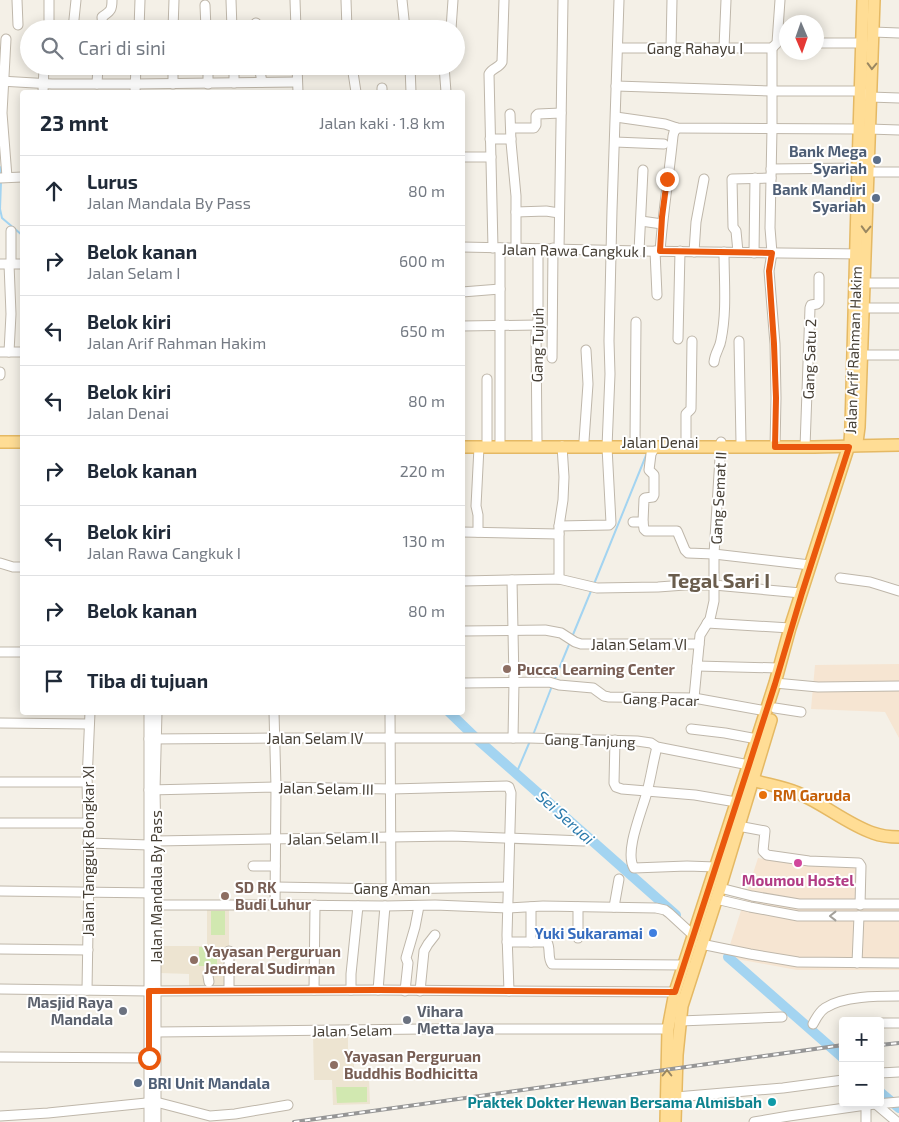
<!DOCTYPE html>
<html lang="id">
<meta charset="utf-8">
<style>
body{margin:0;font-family:"Exo 2",sans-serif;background:#f6f6f7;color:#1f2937}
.controls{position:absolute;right:15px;bottom:15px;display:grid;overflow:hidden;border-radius:5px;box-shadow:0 2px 12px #0003}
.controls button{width:45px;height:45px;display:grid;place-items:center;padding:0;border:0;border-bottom:1px solid #e0e1e3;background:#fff;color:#1f2937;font:25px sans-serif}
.compass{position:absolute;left:779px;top:15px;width:45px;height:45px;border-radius:50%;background:#fff;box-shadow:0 2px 12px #0003;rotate:178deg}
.stop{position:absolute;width:15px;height:15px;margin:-11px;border:4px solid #ea580c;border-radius:50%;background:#fff}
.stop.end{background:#ea580c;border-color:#fff;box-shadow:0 1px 5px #0008}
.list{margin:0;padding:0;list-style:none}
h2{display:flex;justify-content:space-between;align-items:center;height:65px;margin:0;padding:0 20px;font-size:21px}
h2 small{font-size:16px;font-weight:400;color:#747a83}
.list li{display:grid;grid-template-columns:32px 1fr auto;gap:15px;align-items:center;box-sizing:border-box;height:70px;padding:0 20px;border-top:1px solid #e0e1e3}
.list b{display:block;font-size:19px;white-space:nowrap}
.list p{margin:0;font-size:16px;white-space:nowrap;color:#747a83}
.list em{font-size:16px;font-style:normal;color:#747a83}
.icon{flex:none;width:28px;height:28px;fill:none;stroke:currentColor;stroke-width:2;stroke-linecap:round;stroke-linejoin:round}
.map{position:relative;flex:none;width:899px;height:1122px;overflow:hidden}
.search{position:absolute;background:#fff;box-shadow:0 2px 12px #0003;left:20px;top:20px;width:445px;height:55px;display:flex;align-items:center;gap:12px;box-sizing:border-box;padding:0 18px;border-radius:28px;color:#747a83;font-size:19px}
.panel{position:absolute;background:#fff;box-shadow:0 2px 12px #0003;left:20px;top:90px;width:445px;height:625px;border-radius:5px}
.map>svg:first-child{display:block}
</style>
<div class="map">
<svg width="899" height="1122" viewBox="0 0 899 1122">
<rect width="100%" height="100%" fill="#f4f0e7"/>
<!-- commercial -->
<g fill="#f6e5d2">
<path d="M899 664V738L885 712 811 709 815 665Z"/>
<path d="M758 858 805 865 856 868 857 901H899V970H797L726 957Z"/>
</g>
<!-- education -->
<g fill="#ede4d1">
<path d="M207 906 229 907V987H189V974L160 973V946H207Z"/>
<path d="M313 1033H348V1052H354V1079H369L370 1104 333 1105 332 1080H314Z"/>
</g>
<!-- green -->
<g fill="#d1e8b0">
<rect x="211" y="911" width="14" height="24"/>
<rect x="199" y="947" width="18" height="19"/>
<path d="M367 1087V1102L337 1103 336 1087Z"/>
</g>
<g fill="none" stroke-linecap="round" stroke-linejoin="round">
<!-- stream -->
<g stroke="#a3d4f1" stroke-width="2">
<path d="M0 167 1 175"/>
<path d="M1 182 0 209 2 218 22 235"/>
<path d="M594 584 647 453"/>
<path d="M572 637 591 591"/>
<path d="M554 681 570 642"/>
<path d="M533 735 552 686"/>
<path d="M516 774 530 741"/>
</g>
<!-- river -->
<g stroke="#a3d4f1" stroke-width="10">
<path d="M449 712 477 739 676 915"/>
<path d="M728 957 843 1058"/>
<path d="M880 1092 899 1108"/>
</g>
<!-- minor casing -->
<g stroke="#bfb7aa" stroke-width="11">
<g id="minor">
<path d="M17 0 18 25"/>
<path d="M231 0 232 29"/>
<path d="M295 0 296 29"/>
<path d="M346 0 347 29"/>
<path d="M402 0 405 29"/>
<path d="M205 5 206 29"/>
<path d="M256 23 257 29"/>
<path d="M49 29V0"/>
<path d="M73 29 76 0"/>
<path d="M103 29 102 17C110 11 112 11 112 0"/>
<path d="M139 29 140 0"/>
<path d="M173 29 174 0"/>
<path d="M451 29 453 0"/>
<path d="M873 32 899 33"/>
<path d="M6 39 2 113 7 177"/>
<path d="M816 43H862"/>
<path d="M618 48H772"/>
<path d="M671 48 672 0"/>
<path d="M724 48 726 0"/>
<path d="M772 48V129L770 228 772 253 769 271 775 344 776 398 775 447"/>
<path d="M772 48 777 43 780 0"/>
<path d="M173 66V84"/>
<path d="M208 66V84"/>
<path d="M234 66V83"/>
<path d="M259 66 262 82"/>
<path d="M297 66 298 92"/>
<path d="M352 66 356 92"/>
<path d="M410 66 411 92"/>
<path d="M444 66 446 92"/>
<path d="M0 81 52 84H135L297 82"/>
<path d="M97 84 98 66"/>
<path d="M616 86 772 91H860L870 97 899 98"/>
<path d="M382 88V92"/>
<path d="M43 92 44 66"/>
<path d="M135 92 136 66"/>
<path d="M510 114 511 142 516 196V248"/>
<path d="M616 117 665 124 677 128 859 129"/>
<path d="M511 128H534L536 125V116L538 114 561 113"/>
<path d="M869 129 899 130"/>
<path d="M490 139H511"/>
<path d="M615 142 664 144"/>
<path d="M462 157H491"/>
<path d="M771 169 858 168"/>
<path d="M868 172H899"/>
<path d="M0 178 22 177"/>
<path d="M516 212 546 211 559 213"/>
<path d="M641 221 662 224"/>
<path d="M462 247 639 251 862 254"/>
<path d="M493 248 489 74C492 68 499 68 502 62L504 0"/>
<path d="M559 249 563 0"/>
<path d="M639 251 643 170"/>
<path d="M655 251 657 295"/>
<path d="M660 251C663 213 669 175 673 136L674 132 677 128"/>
<path d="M694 252 696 222 704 179"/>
<path d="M738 252 736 231 733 227 732 179 771 178"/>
<path d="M754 253 755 178"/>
<path d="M0 264H22"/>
<path d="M11 264V231"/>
<path d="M864 283H899"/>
<path d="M462 292 500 289"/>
<path d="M863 308H899"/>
<path d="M462 326 538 325"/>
<path d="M678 339 680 251"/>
<path d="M739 341 741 442"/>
<path d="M0 352H22"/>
<path d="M9 352 11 314 9 264"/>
<path d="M862 355H899"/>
<path d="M552 358 553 248"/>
<path d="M714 362C715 352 720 348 721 340 727 311 724 281 724 252"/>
<path d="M0 372V375"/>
<path d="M487 379V441"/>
<path d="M537 441 536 333 538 319V249"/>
<path d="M584 441 588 384 586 350"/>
<path d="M635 442 636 322"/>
<path d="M686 442V414L691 409 692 341"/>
<path d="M500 447V248"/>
<path d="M805 447 810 308 811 305 817 304 819 302V277"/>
<path d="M633 522H643L644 529 646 531H677L685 550 688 553 714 554 810 565"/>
<path d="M643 522 644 499 645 498 653 497 654 495V475L649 470 651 454 655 447"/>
<path d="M559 526 609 525 611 523 607 447 610 374 609 341 612 210 619 0"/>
<path d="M462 532 559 534"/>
<path d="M478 532V515L476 506 479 447"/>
<path d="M0 563 13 567H22"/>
<path d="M840 578 870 582 899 591"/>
<path d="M559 579V526L563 500 564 477 562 446"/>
<path d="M512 580 514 682 513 738"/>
<path d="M462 581 559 579 597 588 658 587 685 585H714L801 593"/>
<path d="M707 623 790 628"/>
<path d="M462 631 545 630 561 633 575 642 581 644H699"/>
<path d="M0 652H22"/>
<path d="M697 666 779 668"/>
<path d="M462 683 549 682 559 685 593 688 604 696 609 697 694 698 766 711"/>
<path d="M775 683 818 687 899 686"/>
<path d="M694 698 700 635 710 619 714 601V554L721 442"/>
<path d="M775 708 801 712"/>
<path d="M274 712 276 787 275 905"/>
<path d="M390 712 391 889"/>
<path d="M0 723 89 724"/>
<path d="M691 729 725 733 757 739"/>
<path d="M149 739 275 738H529L637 741 651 743 657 747 754 766"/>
<path d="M615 740 614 783 616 787 622 789 695 795 736 802"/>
<path d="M657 747C653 762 651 777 647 792 642 811 624 852 634 868L687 866 716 867"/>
<path d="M0 782H87"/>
<path d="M149 790 276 787 391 789 507 786 509 787 511 793 507 935 509 991"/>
<path d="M0 823H88"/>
<path d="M738 826 765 831 763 851 767 855 809 861 859 863 861 866 860 905"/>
<path d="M88 843 149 845 156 841 452 836 584 841"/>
<path d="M253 866H275"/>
<path d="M276 887 391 889 508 887"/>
<path d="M720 888 752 896 799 904H899"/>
<path d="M0 891 155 893"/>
<path d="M716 899 750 907 798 916H899"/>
<path d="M156 905H275L385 906 435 905 508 908 543 906 656 908 665 910 669 913 694 936"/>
<path d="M531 907V942"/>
<path d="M578 907V938"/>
<path d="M614 907 619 879"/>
<path d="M507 942H547C551 949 547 958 552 964L685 965"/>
<path d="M701 944 750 954 798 962 899 963"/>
<path d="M0 949 88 950"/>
<path d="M229 951V990"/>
<path d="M857 963 859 916"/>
<path d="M208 976 209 982"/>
<path d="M0 989 149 991 378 990 675 992"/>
<path d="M87 990 89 871 87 782 90 712"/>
<path d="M314 990 315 905"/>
<path d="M351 990V974L358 906"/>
<path d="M378 990 385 906"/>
<path d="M405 991 408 963 406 958 415 927 419 906"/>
<path d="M420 991 424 951 428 944 435 935"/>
<path d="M680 1021 782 1017"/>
<path d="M880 1023H899"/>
<path d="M813 1024C816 1018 819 1012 825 1008 843 996 878 996 899 996"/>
<path d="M156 1032 424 1029H668"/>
<path d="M0 1057 149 1058"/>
<path d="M880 1073 899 1072"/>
<path d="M676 1097 783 1088 843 1080"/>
<path d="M866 1105V1122"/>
<path d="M877 1105 897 1122"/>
<path d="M0 1116 48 1113 156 1102 210 1116 235 1114 288 1105"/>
<path d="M149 1122V712"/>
<path d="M156 1122V841L155 790 157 712"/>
<path d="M754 1122 789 1116 866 1105 899 1102"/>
</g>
</g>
<!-- major casing -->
<g stroke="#e5b964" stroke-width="14">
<g id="major">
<path d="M0 442H22"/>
<path d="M857 442 859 427 874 0"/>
<path d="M462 447H805C837 447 868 445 899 445"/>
<path d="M746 778C763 784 782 786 798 793 824 804 847 824 873 833 881 836 890 837 899 837"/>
<path d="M666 1122 668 1029 675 992 775 683 790 628 850 442 851 427 858 168 863 0"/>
<path d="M675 1122 677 1055 682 1006 720 888 771 720"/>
</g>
</g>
<!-- minor -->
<use href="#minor" stroke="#fff" stroke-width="9"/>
<!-- major -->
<use href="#major" stroke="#ffdd95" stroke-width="11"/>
<!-- rail casing -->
<g stroke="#969696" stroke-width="4">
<g id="rail">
<path d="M880 1045 899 1043"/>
<path d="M294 1122 843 1045"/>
</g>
</g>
<!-- rail -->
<use href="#rail" stroke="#fff" stroke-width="2" stroke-dasharray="5.5" stroke-linecap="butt"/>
</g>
<!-- one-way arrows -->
<defs><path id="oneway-chevron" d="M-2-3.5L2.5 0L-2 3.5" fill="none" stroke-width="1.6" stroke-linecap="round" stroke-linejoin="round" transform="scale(1.25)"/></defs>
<g stroke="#9a8761">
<use href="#oneway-chevron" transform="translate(872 66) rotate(92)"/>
<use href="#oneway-chevron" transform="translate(866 229) rotate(92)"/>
<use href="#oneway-chevron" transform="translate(667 1073) rotate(-90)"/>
</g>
<use stroke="#a3a09a" href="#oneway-chevron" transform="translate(833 916) rotate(180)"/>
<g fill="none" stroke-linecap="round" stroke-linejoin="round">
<!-- route -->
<path stroke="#ea580c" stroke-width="6" d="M149 1058V991L378 990 675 992 749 765 775 684 802 593 849 447H775L776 398 774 344 769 271 772 253 660 251 662 217 667 179"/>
</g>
<!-- markers -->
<g fill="#5c6f8a" stroke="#fff" stroke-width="2">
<circle cx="877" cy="160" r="5"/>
<circle cx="876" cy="198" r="5"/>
<circle cx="138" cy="1083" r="5"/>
</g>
<g fill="#8d6e63" stroke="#fff" stroke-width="2">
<circle cx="507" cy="669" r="5"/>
<circle cx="225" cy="896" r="5"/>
<circle cx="194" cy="960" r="5"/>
<circle cx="334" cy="1065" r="5"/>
</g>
<circle fill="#e8710a" stroke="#fff" stroke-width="2" cx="763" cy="795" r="5"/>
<circle fill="#d1479c" stroke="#fff" stroke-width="2" cx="798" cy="863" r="5"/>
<circle fill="#3f7fe0" stroke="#fff" stroke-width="2" cx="653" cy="933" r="5"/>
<g fill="#6b7280" stroke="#fff" stroke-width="2">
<circle cx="123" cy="1011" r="5"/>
<circle cx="407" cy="1020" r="5"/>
</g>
<circle fill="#0f9aa8" stroke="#fff" stroke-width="2" cx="772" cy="1102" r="5"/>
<g text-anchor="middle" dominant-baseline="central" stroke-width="4" stroke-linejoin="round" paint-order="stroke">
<!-- street labels -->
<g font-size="15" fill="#474036" stroke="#fff">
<text x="695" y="48">Gang Rahayu I</text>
<text transform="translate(574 250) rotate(1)">Jalan Rawa Cangkuk I</text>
<text transform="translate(537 345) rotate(-89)">Gang Tujuh</text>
<text transform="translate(853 350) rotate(-88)">Jalan Arif Rahman Hakim</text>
<text transform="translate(809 359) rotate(-88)">Gang Satu 2</text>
<text x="660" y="442">Jalan Denai</text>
<text transform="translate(718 498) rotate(-87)">Gang Semat II</text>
<text x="639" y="644">Jalan Selam VI</text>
<text transform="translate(661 699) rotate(2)">Gang Pacar</text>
<text x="315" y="738">Jalan Selam IV</text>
<text transform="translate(590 740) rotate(2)">Gang Tanjung</text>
<text transform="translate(326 788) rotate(1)">Jalan Selam III</text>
<text transform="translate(333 838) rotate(-1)">Jalan Selam II</text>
<text transform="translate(88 851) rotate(-90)">Jalan Tangguk Bongkar XI</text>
<text transform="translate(156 887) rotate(-90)">Jalan Mandala By Pass</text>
<text x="392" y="888">Gang Aman</text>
<text transform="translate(352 1030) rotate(-1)">Jalan Selam</text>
</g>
<!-- service labels -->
<g font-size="15" font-weight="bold" fill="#4e5e75" stroke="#fff" text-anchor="end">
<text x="867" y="151">Bank Mega<tspan x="867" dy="17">Syariah</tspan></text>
<text x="866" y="189">Bank Mandiri<tspan x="866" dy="17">Syariah</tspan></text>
<text x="148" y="1083" text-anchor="start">BRI Unit Mandala</text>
</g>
<!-- education labels -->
<g font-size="15" font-weight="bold" fill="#785e54" stroke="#fff" text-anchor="start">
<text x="517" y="669">Pucca Learning Center</text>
<text x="235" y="887">SD RK<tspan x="235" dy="17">Budi Luhur</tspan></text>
<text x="204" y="951">Yayasan Perguruan<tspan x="204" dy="17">Jenderal Sudirman</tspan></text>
<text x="344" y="1056">Yayasan Perguruan<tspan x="344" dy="17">Buddhis Bodhicitta</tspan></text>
</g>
<!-- food labels -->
<g font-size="15" font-weight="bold" fill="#c56008" stroke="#fff" text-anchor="start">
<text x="773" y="795">RM Garuda</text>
</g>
<!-- hotel labels -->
<g font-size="15" font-weight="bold" fill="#b23c85" stroke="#fff">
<text x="798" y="880">Moumou Hostel</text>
</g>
<!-- shop labels -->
<g font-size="15" font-weight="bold" fill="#366cbe" stroke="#fff" text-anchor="end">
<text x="643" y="933">Yuki Sukaramai</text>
</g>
<!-- worship labels -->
<g font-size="15" font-weight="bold" fill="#5b616d" stroke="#fff" text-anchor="end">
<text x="113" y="1002">Masjid Raya<tspan x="113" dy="17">Mandala</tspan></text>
<text x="417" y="1011" text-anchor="start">Vihara<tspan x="417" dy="17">Metta Jaya</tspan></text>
</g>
<!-- culture labels -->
<g font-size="15" font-weight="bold" fill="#0d838f" stroke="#fff" text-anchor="end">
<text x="762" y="1102">Praktek Dokter Hewan Bersama Almisbah</text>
</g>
<!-- water labels -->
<g font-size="16" font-style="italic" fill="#2d7bac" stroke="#fff">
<text transform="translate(566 817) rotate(42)">Sei Seruai</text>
</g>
<!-- district labels -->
<g font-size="20" font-weight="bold" fill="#6a5d4d" stroke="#fff">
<text x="719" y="580">Tegal Sari I</text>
</g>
</g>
</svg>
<div class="controls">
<button>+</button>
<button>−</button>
</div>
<svg class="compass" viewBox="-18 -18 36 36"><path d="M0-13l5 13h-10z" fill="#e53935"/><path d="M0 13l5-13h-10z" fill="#747a83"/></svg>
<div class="stop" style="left:149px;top:1058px"></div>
<div class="stop end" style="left:667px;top:179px"></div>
<div class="search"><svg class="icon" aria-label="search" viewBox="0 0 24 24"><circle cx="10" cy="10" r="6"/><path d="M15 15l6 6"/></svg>Cari di sini</div>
<section class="panel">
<h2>23 mnt<small>Jalan kaki · 1.8 km</small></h2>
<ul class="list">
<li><svg class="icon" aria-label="ahead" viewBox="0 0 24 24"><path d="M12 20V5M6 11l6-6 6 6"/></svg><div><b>Lurus</b><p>Jalan Mandala By Pass</p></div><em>80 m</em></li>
<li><svg class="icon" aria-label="right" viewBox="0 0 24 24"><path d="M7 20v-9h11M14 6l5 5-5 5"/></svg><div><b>Belok kanan</b><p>Jalan Selam I</p></div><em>600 m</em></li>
<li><svg class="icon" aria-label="left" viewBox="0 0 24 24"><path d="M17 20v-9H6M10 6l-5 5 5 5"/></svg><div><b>Belok kiri</b><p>Jalan Arif Rahman Hakim</p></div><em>650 m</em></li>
<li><svg class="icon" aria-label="left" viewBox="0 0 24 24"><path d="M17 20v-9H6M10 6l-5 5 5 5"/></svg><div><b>Belok kiri</b><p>Jalan Denai</p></div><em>80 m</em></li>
<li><svg class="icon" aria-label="right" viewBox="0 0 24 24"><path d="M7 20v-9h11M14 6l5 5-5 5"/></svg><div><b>Belok kanan</b></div><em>220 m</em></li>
<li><svg class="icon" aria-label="left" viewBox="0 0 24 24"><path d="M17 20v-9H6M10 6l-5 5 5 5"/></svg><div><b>Belok kiri</b><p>Jalan Rawa Cangkuk I</p></div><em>130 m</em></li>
<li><svg class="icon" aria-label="right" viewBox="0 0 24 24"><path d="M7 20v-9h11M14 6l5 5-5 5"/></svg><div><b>Belok kanan</b></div><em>80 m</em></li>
<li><svg class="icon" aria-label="arrive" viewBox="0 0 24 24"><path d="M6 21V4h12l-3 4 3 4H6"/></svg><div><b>Tiba di tujuan</b></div></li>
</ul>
</section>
</div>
